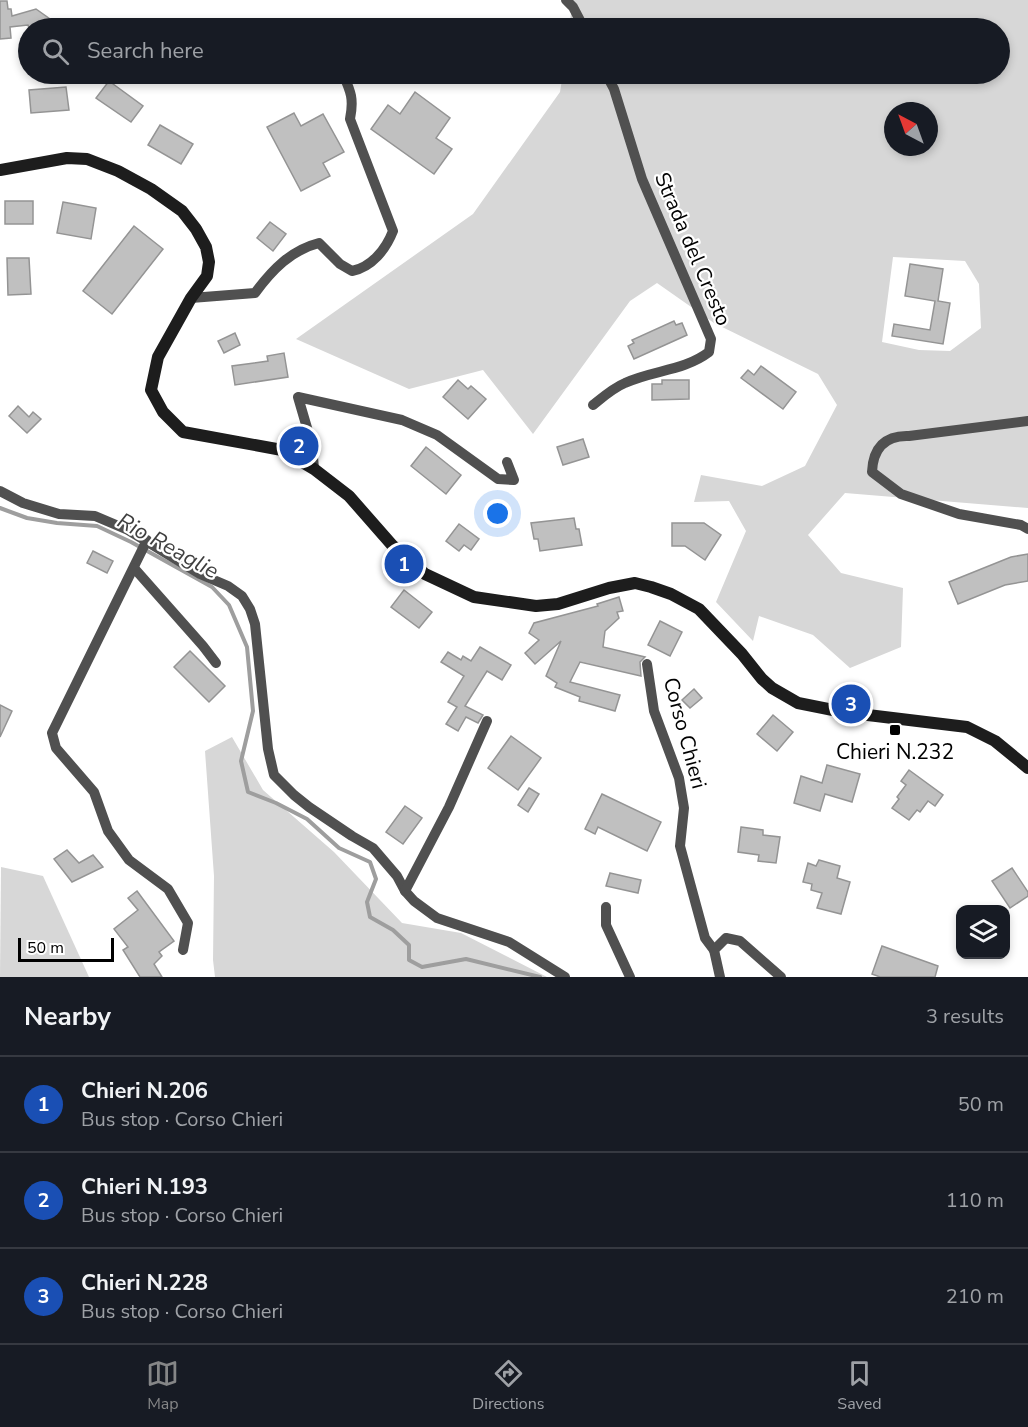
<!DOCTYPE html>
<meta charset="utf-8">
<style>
body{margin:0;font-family:"Nunito Sans",sans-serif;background:#242831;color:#f1f3f6}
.controls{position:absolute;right:18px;bottom:18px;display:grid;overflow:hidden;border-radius:12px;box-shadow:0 3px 9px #0003}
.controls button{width:54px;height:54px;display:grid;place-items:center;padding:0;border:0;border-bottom:2px solid #363941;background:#171b24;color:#f1f3f6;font:30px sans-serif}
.compass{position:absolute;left:884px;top:102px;width:54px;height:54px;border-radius:50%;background:#171b24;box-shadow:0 3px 9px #0003;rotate:319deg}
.scale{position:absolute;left:18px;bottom:15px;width:96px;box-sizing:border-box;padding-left:6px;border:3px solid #000;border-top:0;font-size:16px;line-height:21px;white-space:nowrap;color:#000;-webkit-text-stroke:4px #fff;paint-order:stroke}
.you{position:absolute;left:498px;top:514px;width:21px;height:21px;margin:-15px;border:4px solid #fff;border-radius:50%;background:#1a73e8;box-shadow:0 0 0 9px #1a73e833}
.badge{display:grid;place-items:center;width:39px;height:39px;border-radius:50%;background:#858687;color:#fff;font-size:20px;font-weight:700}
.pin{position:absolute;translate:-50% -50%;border:3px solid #fff;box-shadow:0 2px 6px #0006}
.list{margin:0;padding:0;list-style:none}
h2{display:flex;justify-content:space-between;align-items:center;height:78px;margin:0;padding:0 24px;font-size:26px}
h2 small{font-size:20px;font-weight:400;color:#9ea1a6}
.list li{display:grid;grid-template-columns:39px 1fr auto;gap:18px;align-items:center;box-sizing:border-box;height:96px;padding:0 24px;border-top:2px solid #363941}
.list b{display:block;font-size:22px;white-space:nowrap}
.list p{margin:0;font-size:20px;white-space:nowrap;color:#9ea1a6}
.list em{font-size:20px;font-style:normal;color:#9ea1a6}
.icon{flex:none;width:33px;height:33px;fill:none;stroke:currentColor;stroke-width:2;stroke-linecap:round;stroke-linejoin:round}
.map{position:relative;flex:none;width:1028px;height:977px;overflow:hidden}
.search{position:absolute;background:#171b24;box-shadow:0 3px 9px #0003;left:18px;right:18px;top:18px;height:66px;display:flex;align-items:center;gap:15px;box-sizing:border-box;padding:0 21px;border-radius:33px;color:#9ea1a6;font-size:22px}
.sheet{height:366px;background:#171b24}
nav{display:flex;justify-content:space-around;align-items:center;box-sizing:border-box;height:84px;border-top:2px solid #363941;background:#171b24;font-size:16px;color:#9ea1a6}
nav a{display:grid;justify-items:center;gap:3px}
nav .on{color:#858687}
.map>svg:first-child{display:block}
</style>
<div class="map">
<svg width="1028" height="977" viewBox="0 0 1028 977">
<rect width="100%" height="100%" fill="#fff"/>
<!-- green -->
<g fill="#d7d7d7" fill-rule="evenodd">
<path d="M573 0H1028V508L845 493 808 535 841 573 903 588 901 647 850 668 813 635 759 616 753 641 716 602 746 531 729 501 694 502 701 475 762 486 805 466 837 405 818 374 714 323 657 283 630 301 533 434 483 370 409 389 296 339 473 214 560 92 563 74H1000V28H569ZM893 111H929V147H893ZM893 257 965 261 979 284 981 328 950 351 919 350 882 342Z"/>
<path d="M232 737 263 790 334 852 402 923 461 933 547 977H215L213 960 214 876 205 751Z"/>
<path d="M1 867 43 876 89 977H0Z"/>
</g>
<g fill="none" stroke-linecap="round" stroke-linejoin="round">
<!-- stream -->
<path stroke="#9e9e9e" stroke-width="4" d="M0 508 27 518 57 523 97 526 131 542 212 587 229 605 247 647 253 711 241 761 248 792 276 803 307 819 339 848 370 862 376 879 367 902 370 917 393 930 409 945V960L422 967 466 959 540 977"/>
</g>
<!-- building -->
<g fill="#c0c0c0" stroke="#949494" stroke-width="1.5">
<path d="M0 1H7L8 9H11L12 16 36 9 50 19 53 28H29L28 25 10 27 11 38 0 39Z"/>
<path d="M109 81 143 106 131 122 96 98Z"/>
<path d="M66 87 69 110 31 113 29 90Z"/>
<path d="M415 92 450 118 436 138 452 149 434 174 371 129 388 105 400 114Z"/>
<path d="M294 113 301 126 323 114 344 152 323 163 330 176 301 191 267 127Z"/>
<path d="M160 125 193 144 181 164 148 145Z"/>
<rect x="5" y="201" width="28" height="23"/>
<path d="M63 202 96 208 91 239 57 233Z"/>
<path d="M270 222 286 234 273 251 257 238Z"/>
<path d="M134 226 163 249 112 314 83 291Z"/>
<path d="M7 258H29L31 294 8 295Z"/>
<path d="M910 264 943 269 938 301 950 303 943 344 892 336 894 324 930 330 935 301 905 296Z"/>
<path d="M674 321 676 325 682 323 687 335 634 359 628 346 634 343 632 340Z"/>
<path d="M235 333 240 345 224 353 218 341Z"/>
<path d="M284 353 288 377 235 385 232 366 268 361 267 356Z"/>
<path d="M761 366 796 392 783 409 741 378 748 370 754 375Z"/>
<path d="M458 380 468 389 471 386 486 399 468 419 443 397Z"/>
<path d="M662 380H689V399L652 400V384H662Z"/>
<path d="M18 406 29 417 33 412 41 419 27 433 9 416Z"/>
<path d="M583 439 589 457 563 465 557 447Z"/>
<path d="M426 447 461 475 446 494 411 466Z"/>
<path d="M574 518 576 529H579L582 545 540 551 538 539H534L531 523Z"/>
<path d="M672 523H704L721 535 705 560 685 546H672Z"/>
<path d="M459 524 479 539 471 550 464 545 459 551 446 541Z"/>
<path d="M93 551 113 561 107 573 87 563Z"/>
<path d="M1028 554V581L1005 585 958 604 949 582 1011 557Z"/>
<path d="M404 590 432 612 419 628 391 607Z"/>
<path d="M619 597 623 611 617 612 619 618 605 631 603 647 645 657 640 662 641 676 580 662 570 682 620 695 615 711 579 701 580 697 555 687 557 683 546 676 561 641 535 664 525 653 539 640 529 633 534 623 598 606 597 604Z"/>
<path d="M660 621 682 632 670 656 648 645Z"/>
<path d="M480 647 511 665 502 680 487 671 465 706 483 715 478 723 466 717 458 731 446 724 457 707 448 702 464 676 441 662 448 652 461 660 463 656 471 661Z"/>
<path d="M190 651 225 686 209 702 174 667Z"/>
<path d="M694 689 702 698 690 708 682 700Z"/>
<path d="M0 705 12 711 0 737Z"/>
<path d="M773 715 793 732 777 751 757 734Z"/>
<path d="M511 736 541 758 518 790 488 768Z"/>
<path d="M827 765 860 774 852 802 825 794 820 811 794 803 801 776 822 783Z"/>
<path d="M909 770 943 795 935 806 928 801 920 812 917 810 909 820 892 808 899 799 897 797 906 785 901 781Z"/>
<path d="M529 788 539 794 528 812 518 805Z"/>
<path d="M602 794 661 822 647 851 598 827 595 834 585 829Z"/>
<path d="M405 806 422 818 403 844 386 832Z"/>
<path d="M741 827 763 830V835L780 837 776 863 758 861 759 855 738 852Z"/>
<path d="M67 850 79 863 93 855 103 867 72 882 54 859Z"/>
<path d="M819 860 840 866 837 878 850 882 841 914 817 908 822 893 811 890 812 884 803 882 808 863 816 866Z"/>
<path d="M1012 868 1028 892V896L1010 908 992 881Z"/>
<path d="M610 873 641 880 638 893 606 886Z"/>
<path d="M137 891 174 941 159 952 162 956 154 964 162 977H140L123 950 128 947 114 929 138 910 128 898Z"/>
<path d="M882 946 938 966 935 977H880L872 974Z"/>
</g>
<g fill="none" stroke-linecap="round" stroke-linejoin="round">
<!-- minor -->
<g stroke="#505050" stroke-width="10">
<path d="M566 0 573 7 584 28"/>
<path d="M191 298 255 293C272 270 291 250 319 243L340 264 352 271C372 267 386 249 393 231L350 119C354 99 351 92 343 74"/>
<path d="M593 405C603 397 613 388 625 383 653 370 684 371 709 352L711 339 642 179 614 89 606 74"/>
<path d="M1028 421 909 436C885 435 873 448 872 472L901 494 959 514 1021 525 1028 529"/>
<path d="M314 469 312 445 298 397 402 420 437 435 498 479 514 480 507 462"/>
<path d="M0 491 23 503 59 514 95 516 128 530 200 574 228 586 242 596 250 609 255 624 268 749 274 775 294 795 309 807 352 836 373 848 397 876 405 891 414 901 437 918 509 942 565 977"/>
<path d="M147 540 52 733 56 748 94 792 108 831 129 860 168 889 188 923 183 950"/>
<path d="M134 568 203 646 216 663"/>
<path d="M647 664 654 711 679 778 684 808 680 846 705 938 714 950"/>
<path d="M405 891 449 807 487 721"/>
<path d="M606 907V925L630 977"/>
<path d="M720 977 714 950 726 938 740 941 781 977"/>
</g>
<!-- secondary -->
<path stroke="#1d1d1d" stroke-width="12" d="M0 170 67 158 87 159 118 171 151 189 182 211 196 229 206 247 209 262 207 276 191 298 158 357 151 390 163 412 183 432 282 450 314 469 349 496 392 545 425 574 474 597 536 606 558 604 609 588 635 583 651 587 671 594 699 609 742 654 762 679 772 688 798 703 843 712 967 727 995 741 1028 768"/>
</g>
<!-- markers -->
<rect fill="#000" stroke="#fff" stroke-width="2" x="889" y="724" width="12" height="12" rx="3"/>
<g text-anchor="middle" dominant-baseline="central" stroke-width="4.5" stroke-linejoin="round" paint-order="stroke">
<!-- street labels -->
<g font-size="21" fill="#000" stroke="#fff">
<text transform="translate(693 249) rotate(67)">Strada del Cresto</text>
<text transform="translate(685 733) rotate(75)">Corso Chieri</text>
</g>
<!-- poi labels -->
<g font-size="21" fill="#000" stroke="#fff">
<text x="895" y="752">Chieri N.232</text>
</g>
<!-- water labels -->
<g font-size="22" font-style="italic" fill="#3f3f3f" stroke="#fff">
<text transform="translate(168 546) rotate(29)">Rio Reaglie</text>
</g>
</g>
</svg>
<div class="controls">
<button><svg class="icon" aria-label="layers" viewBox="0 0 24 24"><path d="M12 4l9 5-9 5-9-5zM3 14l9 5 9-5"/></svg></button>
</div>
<svg class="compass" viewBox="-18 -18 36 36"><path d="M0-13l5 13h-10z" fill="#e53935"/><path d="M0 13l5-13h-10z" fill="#9ea1a6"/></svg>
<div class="scale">50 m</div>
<div class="you"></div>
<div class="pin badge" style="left:404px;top:564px;background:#1a4fb4">1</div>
<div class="pin badge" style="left:299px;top:446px;background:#1a4fb4">2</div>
<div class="pin badge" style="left:851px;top:704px;background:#1a4fb4">3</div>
<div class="search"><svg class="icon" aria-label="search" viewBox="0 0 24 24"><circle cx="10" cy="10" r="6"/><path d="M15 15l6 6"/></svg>Search here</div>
</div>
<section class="sheet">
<h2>Nearby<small>3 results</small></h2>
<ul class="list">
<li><span class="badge" style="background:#1a4fb4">1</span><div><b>Chieri N.206</b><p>Bus stop · Corso Chieri</p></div><em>50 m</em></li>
<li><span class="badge" style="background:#1a4fb4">2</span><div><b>Chieri N.193</b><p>Bus stop · Corso Chieri</p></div><em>110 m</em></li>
<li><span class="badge" style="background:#1a4fb4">3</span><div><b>Chieri N.228</b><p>Bus stop · Corso Chieri</p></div><em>210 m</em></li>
</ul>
</section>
<nav>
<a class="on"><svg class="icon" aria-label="map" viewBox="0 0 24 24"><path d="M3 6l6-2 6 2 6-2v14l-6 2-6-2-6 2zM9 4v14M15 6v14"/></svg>Map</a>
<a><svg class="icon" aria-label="directions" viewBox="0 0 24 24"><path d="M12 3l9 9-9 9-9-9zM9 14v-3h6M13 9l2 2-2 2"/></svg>Directions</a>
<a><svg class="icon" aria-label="saved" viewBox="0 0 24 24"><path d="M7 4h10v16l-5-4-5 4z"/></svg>Saved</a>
</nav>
